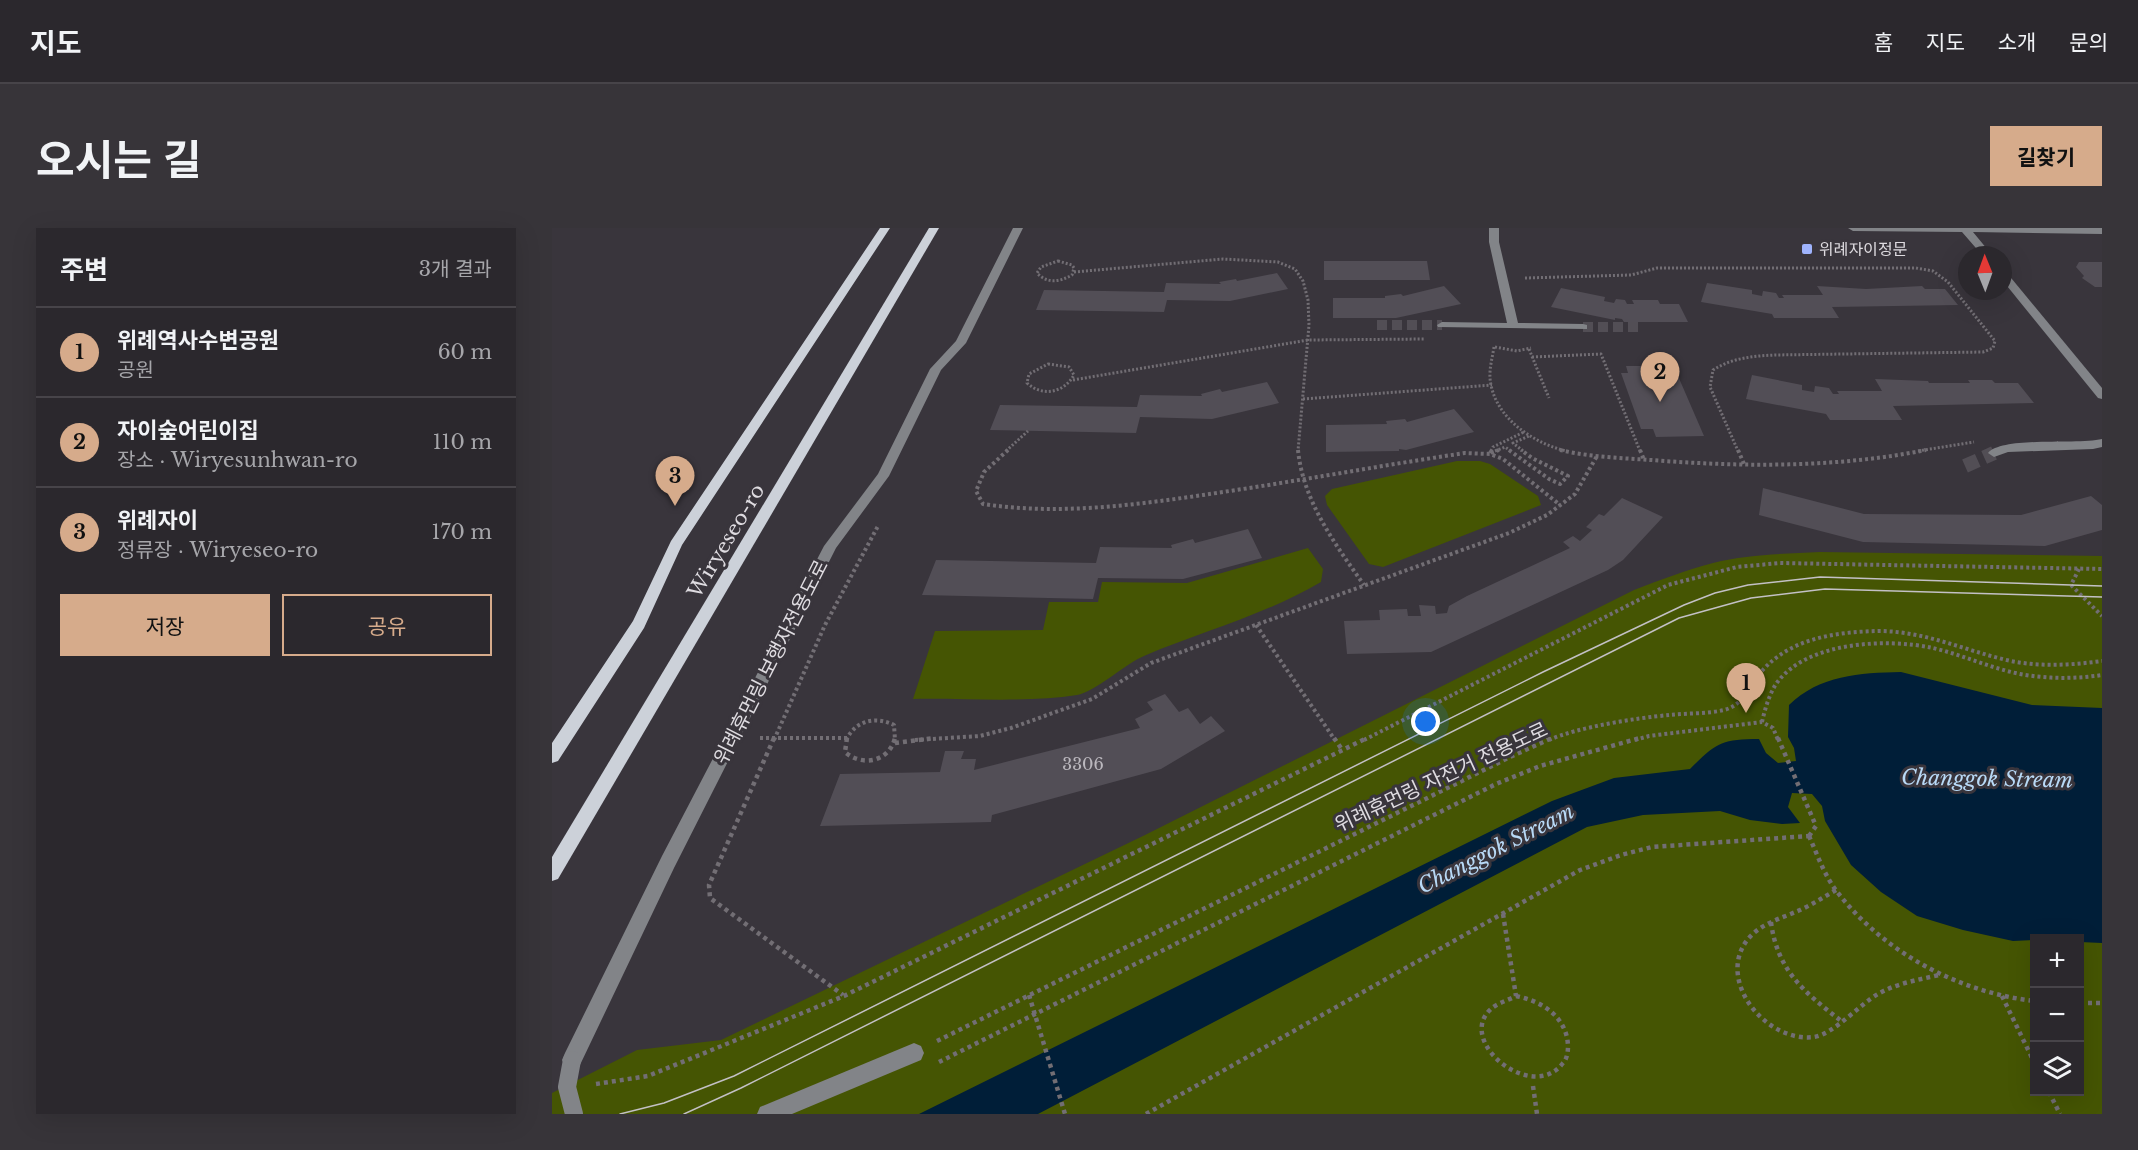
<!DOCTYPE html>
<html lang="ko">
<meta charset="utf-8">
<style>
body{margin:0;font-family:"Libre Baskerville","Noto Sans KR",serif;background:#373439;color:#f1f3f6}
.controls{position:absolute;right:18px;bottom:18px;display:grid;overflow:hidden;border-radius:0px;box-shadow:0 6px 24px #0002}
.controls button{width:54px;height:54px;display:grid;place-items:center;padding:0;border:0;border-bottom:2px solid #474449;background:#2b282d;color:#f1f3f6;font:30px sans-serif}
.compass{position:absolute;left:1406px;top:18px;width:54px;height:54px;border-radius:50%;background:#2b282d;box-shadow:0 6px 24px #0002;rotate:359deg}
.you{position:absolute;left:874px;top:494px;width:21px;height:21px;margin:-15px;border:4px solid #fff;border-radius:50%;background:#1a73e8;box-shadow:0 0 0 9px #1a73e833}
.badge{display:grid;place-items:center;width:39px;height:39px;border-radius:50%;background:#d6ab8b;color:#111;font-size:20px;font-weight:700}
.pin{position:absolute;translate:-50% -50px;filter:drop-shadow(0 2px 3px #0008)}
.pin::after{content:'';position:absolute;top:32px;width:21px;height:18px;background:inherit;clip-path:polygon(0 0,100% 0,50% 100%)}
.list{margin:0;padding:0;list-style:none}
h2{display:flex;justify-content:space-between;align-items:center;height:78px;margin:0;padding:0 24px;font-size:26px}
h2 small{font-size:20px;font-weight:400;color:#a6a6aa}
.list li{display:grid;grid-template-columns:39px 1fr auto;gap:18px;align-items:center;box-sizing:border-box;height:90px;padding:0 24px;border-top:2px solid #474449}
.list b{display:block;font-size:22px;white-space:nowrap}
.list p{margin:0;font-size:20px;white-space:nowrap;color:#a6a6aa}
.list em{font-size:20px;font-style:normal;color:#a6a6aa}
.actions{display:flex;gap:12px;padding:18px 24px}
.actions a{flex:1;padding:14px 0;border:2px solid #d6ab8b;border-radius:0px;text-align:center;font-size:21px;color:#d6ab8b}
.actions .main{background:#d6ab8b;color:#111}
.icon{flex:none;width:33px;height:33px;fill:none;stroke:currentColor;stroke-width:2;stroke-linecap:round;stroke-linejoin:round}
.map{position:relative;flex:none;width:1550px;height:886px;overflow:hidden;border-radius:0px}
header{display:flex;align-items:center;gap:36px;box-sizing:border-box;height:84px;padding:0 30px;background:#2b282d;border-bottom:2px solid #474449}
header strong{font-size:28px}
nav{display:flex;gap:33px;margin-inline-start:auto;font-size:21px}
.intro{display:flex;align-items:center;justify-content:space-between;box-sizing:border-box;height:144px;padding:0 36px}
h1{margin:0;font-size:42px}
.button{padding:15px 27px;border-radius:0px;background:#d6ab8b;color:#111;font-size:21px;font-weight:700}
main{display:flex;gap:36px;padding:0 36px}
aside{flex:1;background:#2b282d;border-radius:0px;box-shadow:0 6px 24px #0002}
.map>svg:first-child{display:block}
</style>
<header>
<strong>지도</strong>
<nav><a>홈</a><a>지도</a><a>소개</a><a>문의</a></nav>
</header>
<div class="intro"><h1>오시는 길</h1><a class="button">길찾기</a></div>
<main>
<aside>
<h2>주변<small>3개 결과</small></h2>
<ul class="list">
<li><span class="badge">1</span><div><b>위례역사수변공원</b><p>공원</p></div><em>60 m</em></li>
<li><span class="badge">2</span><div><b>자이숲어린이집</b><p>장소 · Wiryesunhwan-ro</p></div><em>110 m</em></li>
<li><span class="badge">3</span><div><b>위례자이</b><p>정류장 · Wiryeseo-ro</p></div><em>170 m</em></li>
</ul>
<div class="actions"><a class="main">저장</a><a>공유</a></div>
</aside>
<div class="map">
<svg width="1550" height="886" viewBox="0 0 1550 886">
<rect width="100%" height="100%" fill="#39353c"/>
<!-- green -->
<g fill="#455503" fill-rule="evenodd">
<path d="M905 233H928L938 236 986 268 989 277 831 339 817 336 775 277 773 268 780 261Z"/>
<path d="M756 320 771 341 769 354C713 387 651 403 592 428 573 436 543 464 525 467 475 475 413 470 361 471L383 403 491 402 497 374H546L550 354 635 355Z"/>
<path d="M1268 324 1550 328V886H0V865L85 822 169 812 593 607 1082 362C1108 352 1134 342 1161 335 1196 326 1232 326 1268 324ZM1482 710H1528V864H1482Z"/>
</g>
<!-- water -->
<path fill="#001e38" d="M1349 444 1480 477 1550 480V715L1528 714V710L1461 713 1411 702 1365 688 1329 664 1299 637 1273 593 1270 578 1260 566 1240 565 1236 579 1248 595 1230 596 1198 592 1168 583 1091 587 1035 599 486 886H367L1000 573 1062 550 1138 541C1164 515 1169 511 1207 511L1214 525 1226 535 1244 533 1242 520 1236 509 1237 477C1268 447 1307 445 1349 444Z"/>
<!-- building -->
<g fill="#524e56">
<path d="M772 33H875L878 52H772Z"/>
<path d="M1527 34H1550V59H1543L1530 50 1532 48 1524 39Z"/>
<path d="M725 45 736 61 678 73 615 72 612 84 484 82 492 62 612 64 614 55 669 56 667 54 684 51 685 53Z"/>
<path d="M1155 55 1200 62V66L1210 68 1211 63 1224 65 1227 70H1232L1230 67H1271L1265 58 1314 61 1370 58 1373 61H1393L1406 77 1280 79 1287 90H1222L1220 86 1149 74Z"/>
<path d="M892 58 909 76 844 90H781V70H833V68L849 66 851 68Z"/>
<path d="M1009 60 1053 69 1052 73 1062 75 1064 71 1073 72 1075 76H1082L1080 72H1106L1108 76H1127L1136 94H1072L1070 91 1063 90V92L999 79Z"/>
<path d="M1074 138H1111L1115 148H1126L1152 208 1104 209 1101 201H1089L1069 145H1076Z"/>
<path d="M1200 147 1250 157V162L1262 164 1263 158 1277 160 1281 166H1287L1285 163H1330L1323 151 1376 153 1377 155H1418L1416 152H1440L1443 155H1466L1482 175 1341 178 1350 192H1278L1274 186 1194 171Z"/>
<path d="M715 154 727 175 660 191 588 189 584 205 438 202 448 177 585 179 588 167 650 168 649 166 668 161 670 164Z"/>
<path d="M902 181 922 204 854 222 847 221V223L774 224V197L835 196 834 193 853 191 855 194Z"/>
<path d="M1211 260 1312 286 1469 287 1539 268 1550 277V302L1493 318 1311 314 1207 287Z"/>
<path d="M1070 270 1111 289 1071 332 1056 342 879 424 795 426 792 393 828 392 827 382 855 381 856 388H869L867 377 883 378 884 386 895 385 897 378 915 368 1018 320 1011 314 1021 308 1028 313 1040 302 1034 299 1047 286 1052 288Z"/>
<path d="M696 301 710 330 631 351 546 350 541 371 370 367 384 332 544 335 548 319 620 320 619 317 641 311 643 315Z"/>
<path d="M613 466 627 484 636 480 648 496 659 488 673 503 609 541 440 587 439 594 268 598 288 546 388 544 393 523H412L409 531H424L422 542 588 500 583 491 601 482 595 474Z"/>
</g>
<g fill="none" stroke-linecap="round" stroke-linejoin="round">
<!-- minor-tunnel-far1 -->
<g stroke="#524e55" stroke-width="10" stroke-dasharray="10 5" stroke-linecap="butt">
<path d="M825 97H890"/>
<path d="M1031 99H1089"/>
</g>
<!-- minor-tunnel -->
<path stroke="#524e55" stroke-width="14" stroke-dasharray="14 7" stroke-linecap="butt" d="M1413 238 1442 225"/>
<!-- path-far2 -->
<g stroke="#726e74" stroke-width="3" stroke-dasharray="2 2" stroke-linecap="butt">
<path d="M506 33 520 37 522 40 520 47C508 54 495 56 485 45L489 39Z"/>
<path d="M522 44 671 31 726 34 743 41 751 53 756 72 757 97 746 223"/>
<path d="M973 50 1079 47 1105 40H1364L1381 43 1396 54 1443 113 1441 120 1431 124 1223 127C1201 128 1180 130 1161 142L1158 159 1186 223"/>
<path d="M942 119C940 132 936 144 939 157 946 192 982 215 1014 223"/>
<path d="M943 119 965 123 979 120"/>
<path d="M977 121 997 170"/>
<path d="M980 129 1049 126 1088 223"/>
<path d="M496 136 517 139 522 147C512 165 490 169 475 155L477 146Z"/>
<path d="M521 152 756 112 873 111"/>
<path d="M751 171 940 157"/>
<path d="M454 223 476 203"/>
<path d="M939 223 941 219 972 204"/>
<path d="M943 223 953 219 959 223"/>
<path d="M971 223 961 215 977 208"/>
<path d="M1366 223 1422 214"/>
</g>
<!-- path-far1 -->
<g stroke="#726e74" stroke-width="4" stroke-dasharray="3 3" stroke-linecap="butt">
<path d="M456 222 432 244 424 263 431 276C511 288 591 276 671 264 752 252 832 237 913 225L938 226 951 231 1008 277"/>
<path d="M746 222C751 273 783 316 812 357"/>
<path d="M957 222 997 251 1008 256 1016 248 980 230 969 222"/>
<path d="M1008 222C1038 229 1069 230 1099 232 1190 239 1284 240 1374 222"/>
<path d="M1088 222 1092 232"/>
<path d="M1186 222 1192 236"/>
<path d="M938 225 940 222"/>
<path d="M939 225 947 222"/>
<path d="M1527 341 1519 357 1550 388"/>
<path d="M704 397 783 512"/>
<path d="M1210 494C1213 481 1217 467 1224 456 1254 413 1335 410 1381 420 1411 427 1438 440 1468 446 1495 451 1523 451 1550 447"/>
<path d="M208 510H295"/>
<path d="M222 512 273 397 326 298"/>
<path d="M294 512C304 492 324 488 342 497L343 512"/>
<path d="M363 512 428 508 459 500 540 471 599 435 957 305 995 287 1023 266 1045 228"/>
<path d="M812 512 1116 357 1185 339 1228 335 1550 341"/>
<path d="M997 512C1026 499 1085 490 1117 487 1135 485 1155 486 1172 482 1192 477 1197 458 1209 444 1238 410 1284 404 1326 403 1374 403 1413 423 1459 433 1489 439 1520 437 1550 433"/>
<path d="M1083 512 1097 508 1210 494 1221 500 1226 512"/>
</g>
<!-- path -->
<g stroke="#726e74" stroke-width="4.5" stroke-dasharray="4 4" stroke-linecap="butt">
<path d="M222 510 157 657 158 670 291 767"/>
<path d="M295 510 293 524C310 539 337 534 343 510"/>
<path d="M782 510 791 523"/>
<path d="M1226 510 1264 598 1257 608"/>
<path d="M343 515 382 510"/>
<path d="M1257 608C1265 626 1272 646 1283 661 1330 724 1406 764 1482 773"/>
<path d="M1284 662C1272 669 1261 676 1248 682 1231 690 1209 695 1196 711 1163 752 1214 815 1262 809 1282 806 1308 776 1326 766 1345 755 1366 752 1387 747"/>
<path d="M951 686 964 768"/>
<path d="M1219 694C1225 742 1252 764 1288 792"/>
<path d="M477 767 513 886"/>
<path d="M964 768C990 773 1015 789 1016 818 1016 824 1015 831 1011 835 980 876 903 813 939 781 945 775 957 772 964 768Z"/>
<path d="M1450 768 1482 834"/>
<path d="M1528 775H1550"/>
<path d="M385 813 958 529 1000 510"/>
<path d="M387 834 944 556 988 538 1088 510"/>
<path d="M44 856 96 848 292 768 815 510"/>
<path d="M981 858 985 886"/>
<path d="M1497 864 1508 886"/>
<path d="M594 886 1028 642 1069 627 1100 619 1257 608"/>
</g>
<!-- minor -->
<g fill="#828488" fill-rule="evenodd">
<path d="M461 0H471L414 115 389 142 337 248 284 320 122 640 27 839 20 842 13 839 10 832 13 825 110 628 272 318 326 246 378 141 404 113Z"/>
<path d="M937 0H947V14L966 95 1031 96 1035 97V101L886 99 885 97 890 94 955 95 937 14Z"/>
<path d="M1296 0H1550V6L1421 4 1440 27H1430L1410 4 1301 3Z"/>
<path d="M1451 44 1455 45 1550 160V171L1546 170 1451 53Z"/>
<path d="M1550 211V219L1541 221 1456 224 1442 229 1436 225C1451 208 1525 217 1550 211Z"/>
<path d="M362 815 369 818 372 825 369 832 240 886H205L208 879Z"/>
</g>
<!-- major -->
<g fill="#ccd1d9" fill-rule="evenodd">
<path d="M328 0H338L130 317 92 400 6 533 0 535V515L81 393 119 313Z"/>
<path d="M377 0H387L6 651 0 653V629Z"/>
</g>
<!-- tram -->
<g stroke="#c3c0c5" stroke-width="1.5">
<path d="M68 886 112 875 182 848 991 444 1132 377 1163 365 1196 357 1268 349 1550 358"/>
<path d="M132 886 189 860 1127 390 1199 370 1273 361 1550 369"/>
</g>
<!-- minor-bridge -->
<path stroke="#828488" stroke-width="18" d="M20 832 15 859 22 886"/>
</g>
<!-- markers -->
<rect fill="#9fb3fd" stroke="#39353c" stroke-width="2" x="1249" y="15" width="12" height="12" rx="3"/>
<g text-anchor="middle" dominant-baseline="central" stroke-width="6" stroke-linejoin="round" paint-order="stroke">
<!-- far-poi labels -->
<g font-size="16" fill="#dedbe0" stroke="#39353c" text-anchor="start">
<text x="1267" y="21">위례자이정문</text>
</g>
<!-- number labels -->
<g font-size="16" fill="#bbb8be">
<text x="531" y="536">3306</text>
</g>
<!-- street labels -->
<g font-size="20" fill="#dedbe0" stroke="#39353c">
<text transform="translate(174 313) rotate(-59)">Wiryeseo-ro</text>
<text transform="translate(219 434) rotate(-63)">위례휴먼링 보행자전용도로</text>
<text transform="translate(889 549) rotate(-25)">위례휴먼링 자전거 전용도로</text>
</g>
<!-- water labels -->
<g font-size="21" font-style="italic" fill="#b8d9f6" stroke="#39353c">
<text transform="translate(1435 551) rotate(1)">Changgok Stream</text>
<text transform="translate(944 621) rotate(-27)">Changgok Stream</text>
</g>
</g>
</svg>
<div class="controls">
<button>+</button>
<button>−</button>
<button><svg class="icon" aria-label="layers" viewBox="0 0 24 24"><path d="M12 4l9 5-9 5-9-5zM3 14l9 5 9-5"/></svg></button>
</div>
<svg class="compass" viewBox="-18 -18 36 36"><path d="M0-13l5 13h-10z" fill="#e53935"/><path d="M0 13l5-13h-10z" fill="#a6a6aa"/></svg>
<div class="you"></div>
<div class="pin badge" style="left:1194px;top:485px">1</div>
<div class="pin badge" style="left:1108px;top:174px">2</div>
<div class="pin badge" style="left:123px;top:278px">3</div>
</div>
</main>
